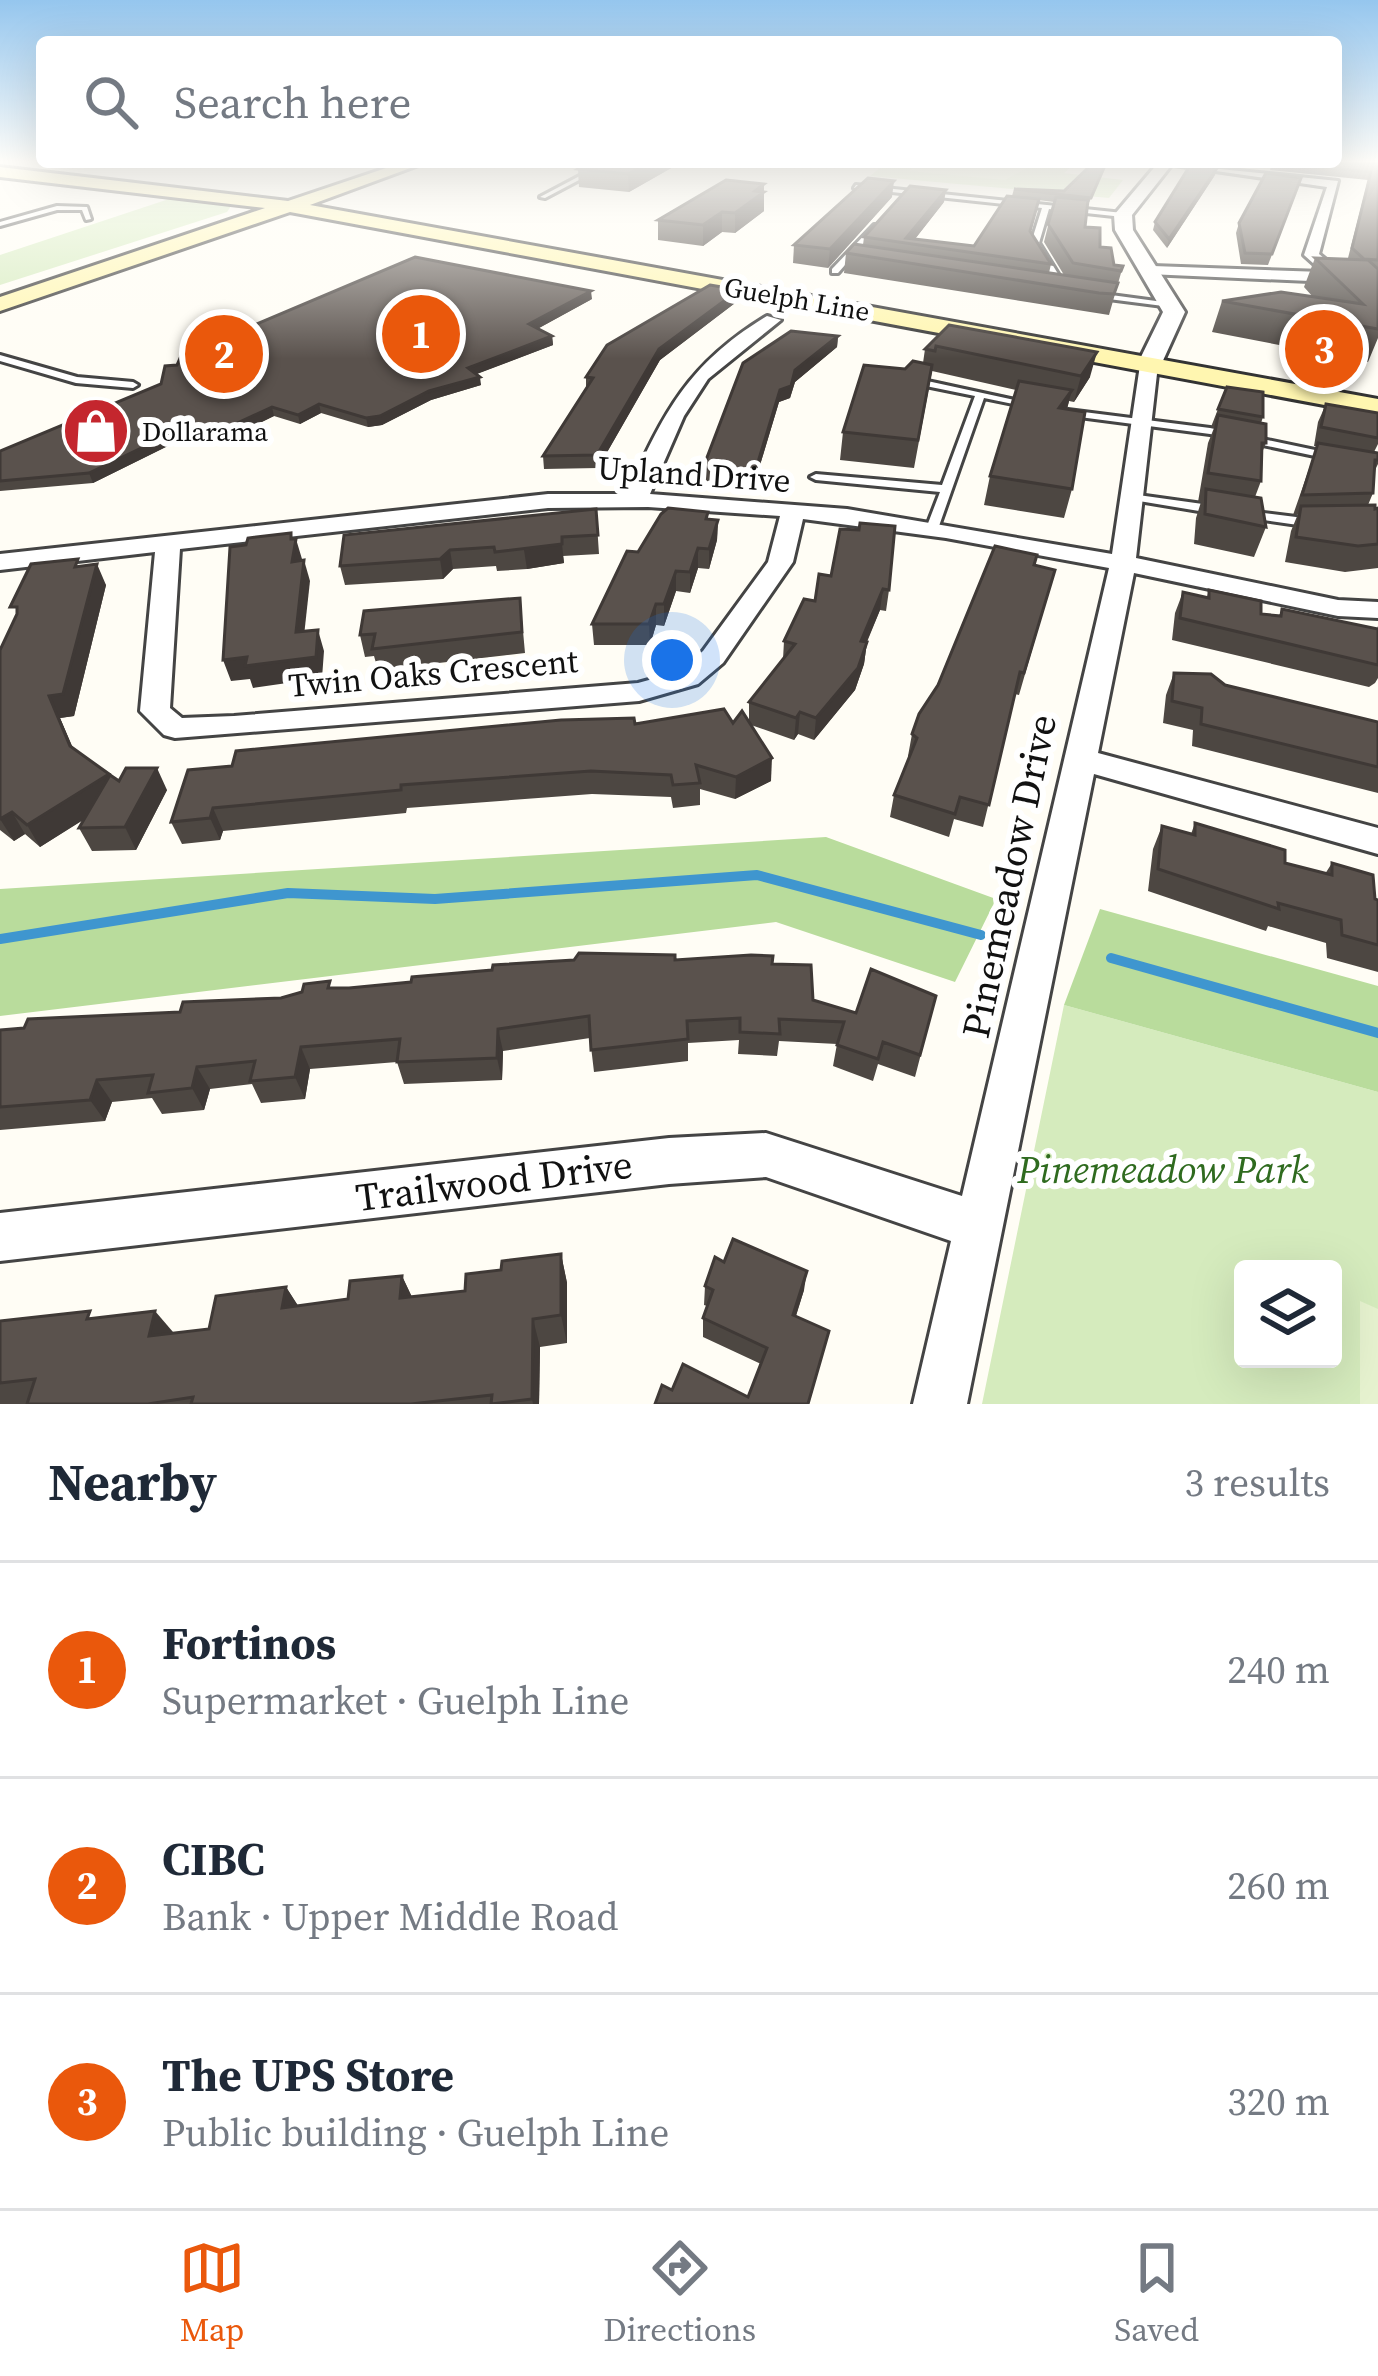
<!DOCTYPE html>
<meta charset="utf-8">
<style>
body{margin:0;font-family:"Source Serif 4",serif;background:#f6f6f7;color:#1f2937}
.controls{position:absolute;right:36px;bottom:36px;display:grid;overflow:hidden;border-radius:12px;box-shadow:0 12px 48px #0002}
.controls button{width:108px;height:108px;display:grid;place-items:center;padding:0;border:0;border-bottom:3px solid #e0e1e3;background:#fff;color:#1f2937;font:60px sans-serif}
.you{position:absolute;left:672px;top:660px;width:42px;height:42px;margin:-30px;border:9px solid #fff;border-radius:50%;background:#1a73e8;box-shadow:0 0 0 18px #1a73e833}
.badge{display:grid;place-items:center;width:78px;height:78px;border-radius:50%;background:#ea580c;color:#fff;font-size:39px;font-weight:700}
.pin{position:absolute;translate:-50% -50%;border:6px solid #fff;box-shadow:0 3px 12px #0006}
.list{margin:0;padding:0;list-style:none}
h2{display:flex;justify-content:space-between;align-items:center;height:156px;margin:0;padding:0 48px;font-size:51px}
h2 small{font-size:39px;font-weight:400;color:#747a83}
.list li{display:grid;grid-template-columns:78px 1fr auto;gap:36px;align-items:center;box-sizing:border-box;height:216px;padding:0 48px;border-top:3px solid #e0e1e3}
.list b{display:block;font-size:45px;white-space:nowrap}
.list p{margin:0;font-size:39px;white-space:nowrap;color:#747a83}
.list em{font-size:39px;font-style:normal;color:#747a83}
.icon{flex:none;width:66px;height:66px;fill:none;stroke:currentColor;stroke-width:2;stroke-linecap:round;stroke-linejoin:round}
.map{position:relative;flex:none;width:1378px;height:1404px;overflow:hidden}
.search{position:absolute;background:#fff;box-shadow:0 12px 48px #0002;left:36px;right:36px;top:36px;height:132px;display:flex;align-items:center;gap:30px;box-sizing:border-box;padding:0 42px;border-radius:12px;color:#747a83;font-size:45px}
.sheet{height:804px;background:#fff}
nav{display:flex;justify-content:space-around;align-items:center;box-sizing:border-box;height:168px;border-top:3px solid #e0e1e3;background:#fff;font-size:33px;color:#747a83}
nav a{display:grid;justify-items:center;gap:6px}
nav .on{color:#ea580c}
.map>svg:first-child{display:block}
</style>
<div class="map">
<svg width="1378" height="1404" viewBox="0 0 1378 1404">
<rect width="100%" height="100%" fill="#fffdf5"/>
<!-- green -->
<g fill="#d5ebbd" fill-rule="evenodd">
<path d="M886 163H1075L1064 173 1123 180 1109 198 870 176Z"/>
<path d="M175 197 231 206 227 212 0 285V255Z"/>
<path d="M1064 1005 1378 1092V1404H982ZM1243 1269H1333V1359H1243Z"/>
</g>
<!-- forest -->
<g fill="#b9dc9c">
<path d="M826 837 996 899 955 982 776 922 0 1016V889Z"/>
<path d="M1100 909 1378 986V1092L1064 1005Z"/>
</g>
<!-- pitch -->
<g fill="#e6f2cf">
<path d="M917 163H1036L1005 180 909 171Z"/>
<path d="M1360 1301 1378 1309V1404H1360Z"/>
</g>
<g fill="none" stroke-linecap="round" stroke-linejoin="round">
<!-- stream -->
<g stroke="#3f96cf" stroke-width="10">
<path d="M0 939 288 893 435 899 757 875 981 935"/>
<path d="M1111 958 1378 1033"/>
</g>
<!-- service casing -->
<g stroke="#444" stroke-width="6">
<g id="service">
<path d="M591 170 596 171 545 198 540 197Z"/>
<path d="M856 185 1123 213 1126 215 1123 217 1049 209 1039 243 1068 290 1064 292 1060 290 1031 243 1042 208 854 188Z"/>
<path d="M57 206 87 207 91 219 86 220 82 210H57L0 226V222Z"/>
<path d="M874 225 879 226 838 273H832V269Z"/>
<path d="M1096 293 1171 303 1175 305 1171 307 1093 297V293Z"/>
<path d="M0 355 77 377 133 382 138 385 133 388 76 383 0 361Z"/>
<path d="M909 377 1038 405 1033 408 984 398 939 526 933 530 927 526 940 492 816 480 810 477 816 474 942 485 975 396 906 382 904 380Z"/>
<path d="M1068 410 1210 428 1334 454 1339 457 1334 460 1210 434 1064 415 1063 413Z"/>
<path d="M1131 494 1217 506 1223 510 1217 514 1127 499 1125 497Z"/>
<path d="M1247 511 1312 519 1318 523 1312 527 1243 517 1241 515Z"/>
</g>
</g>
<!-- minor casing -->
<g stroke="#444" stroke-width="6">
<g id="minor">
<path d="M1160 163 1338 181 1319 254 1342 273 1378 274V284L1148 274 1153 266 1323 272 1304 255 1327 187Z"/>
<path d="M767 316 781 320 708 379 684 416 650 494 847 509 1112 554 1140 365 1149 360 1158 365 1136 558 1338 600 1378 602V618L1338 616 1134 573 1098 753 1378 828V854L1094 774 967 1404H913L951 1241 766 1177 669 1184 0 1261V1213L669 1138 766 1133 962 1196 1109 568 946 538 803 519 793 562 723 663 698 684 639 701 175 738 164 735 140 711 155 552 0 570V554L548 494H627C664 412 688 364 767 316ZM648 507 780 516 768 562 703 651 678 672 638 683 234 716 182 718 170 708 180 549 548 508Z"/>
</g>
</g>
<!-- tertiary casing -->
<g stroke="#444" stroke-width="6">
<path id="tertiary" d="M1158 163H1173L1132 215 1133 230 1185 312 1161 365 1149 372 1137 365 1163 312 1115 230 1114 215Z"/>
</g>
<!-- secondary casing -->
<g stroke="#333" stroke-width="6">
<path id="secondary" d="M401 163H424L310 205 1378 399V415L290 212 0 311V297L265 208 0 177V167L288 201Z"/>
</g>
<!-- service -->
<use href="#service" fill="#fff" fill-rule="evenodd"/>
<!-- minor -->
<use href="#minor" fill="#fff" fill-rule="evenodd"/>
<!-- tertiary -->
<use href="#tertiary" fill="#fff" fill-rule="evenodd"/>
<!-- secondary -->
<use href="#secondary" fill="#fff6b0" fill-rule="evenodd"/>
</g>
<!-- wall -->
<g fill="#4d4742" fill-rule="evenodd">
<path d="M145 163H218L176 167Z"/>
<path d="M589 163H680L629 192 579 187 578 169Z"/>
<path d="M1107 163 1088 205 1085 227 1114 265 1123 266 1109 315 844 273 846 253 863 245 864 237 944 202 915 239 974 246 1012 196 1014 189 1064 191ZM1038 200 1054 202 1044 242 1064 275 1049 273 1051 264 1031 232Z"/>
<path d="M1272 163H1378V338L1368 362 1212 332 1222 301 1313 297 1304 287 1315 258 1350 260 1348 258 1368 180 1270 170Z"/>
<path d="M1215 175 1167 248 1153 230 1155 222Z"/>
<path d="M1301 178 1268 265 1241 264 1236 233 1239 223Z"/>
<path d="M764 184V211L735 233 722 232 703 246 658 240V220Z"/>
<path d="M892 197 828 268 793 263 794 245Z"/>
<path d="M739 290V300L660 360 598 468 544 469 543 456 586 389V377Z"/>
<path d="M592 299 537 329 552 336 553 345 476 374 481 385 431 400 382 425 368 427 321 413 300 424 274 416 210 447 184 438 93 483 0 491V451Z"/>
<path d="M949 325 1090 377 1074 402 1069 401 1067 409 1072 489 1064 518 984 505 990 476 1016 390 932 371 914 468 840 460 843 432 905 369 923 363 925 349Z"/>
<path d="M838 336 837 347 795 382 790 398 779 402 754 485 703 481V468Z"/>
<path d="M1326 404 1378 413V444L1374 452 1378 453V464L1374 472 1373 493 1368 505 1378 508V568L1345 572 1285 562 1291 531 1298 514 1293 515 1317 446H1314L1318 422Z"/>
<path d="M1218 409 1263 417 1261 423 1266 443 1261 455V481L1255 497 1266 527 1254 557 1194 544 1196 518 1201 502H1198L1208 443 1214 428 1211 427Z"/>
<path d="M596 509 599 554 563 556 564 563 527 569 497 571 496 566 453 569 443 579 345 585 340 566Z"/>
<path d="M708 512V519L718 520 717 540 709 569 698 568 690 593 676 591 664 626 656 625 650 645H594L592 624 638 552Z"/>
<path d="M1034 565 1055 570 1019 695 1015 694 983 827 954 819 949 837 890 817 894 795 909 758 908 756 912 734Z"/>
<path d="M81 566 106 585 74 716 60 718 73 748 119 781 167 790 136 850 92 851 79 828 84 819 40 847 25 834 14 841 0 830V650Z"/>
<path d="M819 574 889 590 886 611 880 610 867 642 864 664 855 690 814 740 798 734 794 740 751 725 771 781 735 799 700 789V805L673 808 671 797 592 794 407 808 406 813 223 831 220 840 182 844 171 822 188 770 635 724 733 723 749 720V702L783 659 784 641 815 601Z"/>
<path d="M1209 590 1261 614 1279 616 1282 609 1377 629 1378 626V678L1375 683 1369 687 1172 640 1175 613 1183 592 1207 597Z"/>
<path d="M520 598 525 653 378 670 374 656 365 657 360 635Z"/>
<path d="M1174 673 1378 722V793L1192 746 1193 730 1163 723 1166 695Z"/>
<path d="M1195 823 1285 863 1325 874 1332 863 1378 900V972L1327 958 1326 943 1268 926 1266 931 1148 891 1153 849 1162 826 1191 834Z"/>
<path d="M675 960 772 964 813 1000 856 1013 936 996 915 1077 878 1064 873 1081 833 1066 837 1044 779 1041 777 1056 738 1054 739 1040 688 1043V1061L594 1072 590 1038 503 1051 502 1080 404 1084 397 1062 310 1069 305 1099 261 1103 252 1084 210 1089 204 1110 162 1114 152 1098 112 1102 105 1121 0 1130V1030L180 1012 281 998 332 988H349Z"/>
<path d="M561 1254 567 1283V1343L540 1347 539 1404H0V1321L97 1318 174 1333 209 1329 286 1287 298 1306 348 1299 402 1276 412 1297 465 1291 501 1270Z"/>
<path d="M705 1286 804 1290 796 1316 809 1404 672 1390 748 1397 761 1364 703 1337V1318L707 1306 704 1305Z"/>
</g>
<!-- shaded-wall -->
<g fill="#3f3936">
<path d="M175 163H218L176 167Z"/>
<path d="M648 163H680L629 192 628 174Z"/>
<path d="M1217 168 1215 175 1167 248 1169 239Z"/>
<path d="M894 181 892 197 828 268 830 249Z"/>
<path d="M764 184V211L735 233V213L755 191Z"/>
<path d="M946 190 944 202 911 244 906 238Z"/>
<path d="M722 212V232L703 246V225Z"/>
<path d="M739 290V300L660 360 598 468 597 455 659 349Z"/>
<path d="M591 291 592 299 530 333 529 324Z"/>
<path d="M552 336 553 345 469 377 468 368Z"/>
<path d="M838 336 837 347 795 382 790 398 779 402 754 485 755 472 780 390 795 370Z"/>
<path d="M1097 352 1090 377 1074 402 1081 376Z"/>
<path d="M480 377 481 385 431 400 382 425 368 427 366 418 429 391Z"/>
<path d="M1072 390 1065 416 1059 408Z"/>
<path d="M319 404 321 413 300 424 298 415Z"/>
<path d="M272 407 274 416 210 447 207 437Z"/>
<path d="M181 429 184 438 93 483 89 473Z"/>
<path d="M718 520 717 540 709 569V549Z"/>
<path d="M291 533 295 546 296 539 302 559 298 583 292 562Z"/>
<path d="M562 544 564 563 527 569 524 550Z"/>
<path d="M698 548V568L690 593V572Z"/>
<path d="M450 550 453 569 443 579 440 559Z"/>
<path d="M304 560 310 581 302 654 296 632Z"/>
<path d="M97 564 106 585 74 716 60 718 81 768 49 696Z"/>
<path d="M676 571V591L664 626V604Z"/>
<path d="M883 589 880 610 858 662 861 641Z"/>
<path d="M656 604V625L650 645 649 624Z"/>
<path d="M318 630 324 651 322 678 253 688 250 679 231 681 223 660Z"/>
<path d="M867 642 864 664 855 690 814 740 816 718Z"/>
<path d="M800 712 798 734 794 740 796 718Z"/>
<path d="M772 758 771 781 735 799 736 777Z"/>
<path d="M157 768 167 790 136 850 125 827Z"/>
<path d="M109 774 120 797 40 847 27 825Z"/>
<path d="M213 808 223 831 220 840 210 818Z"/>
<path d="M12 812 25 834 14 841 0 819Z"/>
<path d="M498 1029 503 1051 502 1080 497 1058Z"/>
<path d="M301 1047 310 1069 305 1099 295 1077Z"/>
<path d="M197 1067 210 1089 204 1110 192 1088Z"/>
<path d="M97 1080 112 1102 105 1121 90 1100Z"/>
<path d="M561 1254 567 1283V1343L561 1315Z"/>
<path d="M807 1271 804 1290 790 1334 793 1315Z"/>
<path d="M402 1276 415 1304 400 1298Z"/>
<path d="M286 1287 304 1315 282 1308Z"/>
<path d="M155 1311 179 1339 149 1336Z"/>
<path d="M533 1319 540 1347 539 1404H533L532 1399Z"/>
</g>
<!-- building -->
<g fill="#5a524d" stroke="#3f3936" stroke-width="3">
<path d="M589 163H648L628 174 578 169Z"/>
<path d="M1093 163H1106L1091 198 1014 189 1064 191Z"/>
<path d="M1282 163H1378V260L1364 259 1352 248 1371 172Z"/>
<path d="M1191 164 1217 168 1169 239 1155 222Z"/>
<path d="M1266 173 1301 178 1272 254 1245 253 1239 223Z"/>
<path d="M868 178 894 181 830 249 794 245Z"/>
<path d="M726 180 764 184 755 191 764 192 735 213 722 212 703 225 658 220Z"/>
<path d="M910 186 946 190 906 238 974 246 1007 196 1039 199 1030 231 1051 264 864 237Z"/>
<path d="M1056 197 1088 200 1085 227 1100 228V247L1111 248 1114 265 1123 266 1121 271 1073 263 1048 224Z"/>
<path d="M854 244 1118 283 1114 294 1099 293 846 253Z"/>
<path d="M415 257 591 291 529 324 552 336 468 368 480 377 429 391 380 416 366 418 319 404 298 415 272 407 207 437 181 429 89 473 0 481V451L161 384 165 366 177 365 181 356Z"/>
<path d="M1315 258 1368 260 1378 269V329L1222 301 1281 292 1363 304Z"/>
<path d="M710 285 739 290 659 349 597 455 543 456 593 378 586 377 607 345Z"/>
<path d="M949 325 1097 352 1081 376 936 346 935 351 925 349Z"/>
<path d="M791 331 838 336 795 370 791 386 780 390 755 472 703 468 743 363Z"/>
<path d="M913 361 932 365 918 440 843 432 864 365 905 369Z"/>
<path d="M1019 381 1072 390 1059 408 1085 412 1072 489 990 476Z"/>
<path d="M1227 387 1263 392V417L1218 409Z"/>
<path d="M1326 404 1378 413V438L1321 427Z"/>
<path d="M1218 415 1266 424V443H1262L1261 481 1208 473Z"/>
<path d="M1318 443 1378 453V460H1375L1373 493 1302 495Z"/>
<path d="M1206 489 1261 498 1266 527 1205 514Z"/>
<path d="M1375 505V509L1378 508V544L1358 546 1296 537 1301 506Z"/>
<path d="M668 508 708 512 706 519 718 520 709 549 698 548 690 572 676 571 664 604H656L649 624H592L627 551 638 552 661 514Z"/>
<path d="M596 509 598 535 562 537V544L495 552 494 547 450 550 440 559 340 566 344 535Z"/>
<path d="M860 523 895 526 889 590 883 589 861 641 867 642 858 668 816 718 800 712 796 718 749 702 795 644 784 641 804 599 815 601 819 574 831 576 840 529 859 530Z"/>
<path d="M291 533V539H296L292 562 304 560 296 632 318 630 316 657 245 666 247 657 223 660 230 547 246 545 248 538Z"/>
<path d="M995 546 1037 555 1034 565 1055 570 1024 673 1020 672 989 805 960 797 955 814 894 795 917 738 912 734 919 714 938 685Z"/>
<path d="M78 559 75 567 97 564 63 694 49 696 70 746 109 774 27 825 12 812 0 819V650L17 614V607H10L31 564Z"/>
<path d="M1209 590 1261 601V614L1281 616 1282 609 1378 629V665L1180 618 1183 592 1209 598Z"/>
<path d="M520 598 522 632 372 649 375 634 360 635 364 611Z"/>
<path d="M1174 673 1211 674 1225 685 1378 722V767L1201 724 1202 708 1172 701Z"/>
<path d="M724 709 733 723 742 711 772 758 736 777 696 765 700 783 673 785 671 775 591 771 401 785V790L213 808 210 818 171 822 188 770 232 766 236 751 561 720 634 718 635 724Z"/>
<path d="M126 768H157L125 827 79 828 110 775 119 781Z"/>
<path d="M1195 823 1285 850V863L1332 875V863L1373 875 1375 899 1378 900V945L1342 935 1341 920 1278 903 1279 909 1158 869 1162 826 1195 835Z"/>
<path d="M579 953 675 955V960L751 955 773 956 772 964 811 965 813 1000 856 1013 871 969 936 996 920 1055 883 1042 878 1059 837 1045 844 1022 779 1019 780 1034 740 1032V1018L687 1021 688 1039 591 1050 589 1016 498 1029 497 1058 397 1062 400 1039 301 1047 295 1077 250 1081 255 1061 197 1067 192 1088 148 1093 153 1075 97 1080 90 1100 0 1107V1030L24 1028 28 1019 180 1012 183 1002 281 998 302 992 304 984 330 981 328 988H349L411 982 412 977 492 970 493 965 574 960Z"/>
<path d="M733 1239 807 1271 793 1315 829 1331 808 1404H655L662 1385 672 1390 683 1364 748 1397 767 1348 703 1318 713 1290 705 1286 715 1257 724 1262Z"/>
<path d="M561 1254V1315L533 1319 532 1399 491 1404 492 1395 411 1404H191L193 1397 148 1404H27L35 1379 0 1383V1321L90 1311 87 1319 155 1311 149 1336 209 1329 216 1296 286 1287 282 1308 348 1299 350 1281 402 1276 400 1298 465 1291 466 1274 501 1270 502 1261Z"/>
</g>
<!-- sky -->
<linearGradient id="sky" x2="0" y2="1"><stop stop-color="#95c6ee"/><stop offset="0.45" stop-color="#fffefa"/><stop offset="1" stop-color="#fffefa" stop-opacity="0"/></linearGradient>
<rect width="1378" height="359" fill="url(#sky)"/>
<!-- icons -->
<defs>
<g id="shop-disc" transform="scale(3.45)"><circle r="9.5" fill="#c4262e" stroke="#fff"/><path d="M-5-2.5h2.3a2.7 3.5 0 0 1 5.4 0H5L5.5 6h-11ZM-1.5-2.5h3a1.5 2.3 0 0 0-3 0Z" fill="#fff"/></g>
</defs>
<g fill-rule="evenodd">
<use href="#shop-disc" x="96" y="431"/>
</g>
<g text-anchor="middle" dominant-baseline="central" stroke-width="12" stroke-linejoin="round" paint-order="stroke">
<!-- far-street labels -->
<g font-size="27" fill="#111" stroke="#fff">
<text transform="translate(797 299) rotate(10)">Guelph Line</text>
</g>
<!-- far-poi labels -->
<g font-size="27" fill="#111" stroke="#fff" text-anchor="start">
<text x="142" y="431">Dollarama</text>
</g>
<!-- street labels -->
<g font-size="33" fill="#111" stroke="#fff">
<text transform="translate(694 474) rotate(4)">Upland Drive</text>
<text transform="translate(433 673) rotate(-5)">Twin Oaks Crescent</text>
</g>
<!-- near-street labels -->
<g font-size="39" fill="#111" stroke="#fff">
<text transform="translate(1009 876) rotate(-78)">Pinemeadow Drive</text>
<text transform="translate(494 1181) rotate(-7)">Trailwood Drive</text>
</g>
<!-- near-park labels -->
<g font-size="39" font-style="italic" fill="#2f6b1f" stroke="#fff">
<text x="1163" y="1169">Pinemeadow Park</text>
</g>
</g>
</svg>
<div class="controls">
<button><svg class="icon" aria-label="layers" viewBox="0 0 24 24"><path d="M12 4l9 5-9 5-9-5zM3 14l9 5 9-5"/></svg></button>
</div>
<div class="you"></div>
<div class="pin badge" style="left:421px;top:334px">1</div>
<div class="pin badge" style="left:224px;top:354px">2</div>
<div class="pin badge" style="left:1324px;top:349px">3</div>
<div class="search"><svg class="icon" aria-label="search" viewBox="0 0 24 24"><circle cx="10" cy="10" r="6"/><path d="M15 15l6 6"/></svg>Search here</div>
</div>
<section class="sheet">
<h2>Nearby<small>3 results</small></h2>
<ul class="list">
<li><span class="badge">1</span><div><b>Fortinos</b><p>Supermarket · Guelph Line</p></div><em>240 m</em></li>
<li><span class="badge">2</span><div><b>CIBC</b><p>Bank · Upper Middle Road</p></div><em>260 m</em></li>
<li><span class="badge">3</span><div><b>The UPS Store</b><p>Public building · Guelph Line</p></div><em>320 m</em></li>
</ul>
</section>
<nav>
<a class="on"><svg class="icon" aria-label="map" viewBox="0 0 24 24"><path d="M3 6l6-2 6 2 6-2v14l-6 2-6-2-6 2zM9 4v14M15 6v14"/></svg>Map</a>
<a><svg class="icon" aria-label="directions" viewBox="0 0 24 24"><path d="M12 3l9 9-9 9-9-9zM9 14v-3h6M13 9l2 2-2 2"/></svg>Directions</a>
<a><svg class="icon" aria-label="saved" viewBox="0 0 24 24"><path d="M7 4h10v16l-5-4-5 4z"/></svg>Saved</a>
</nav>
